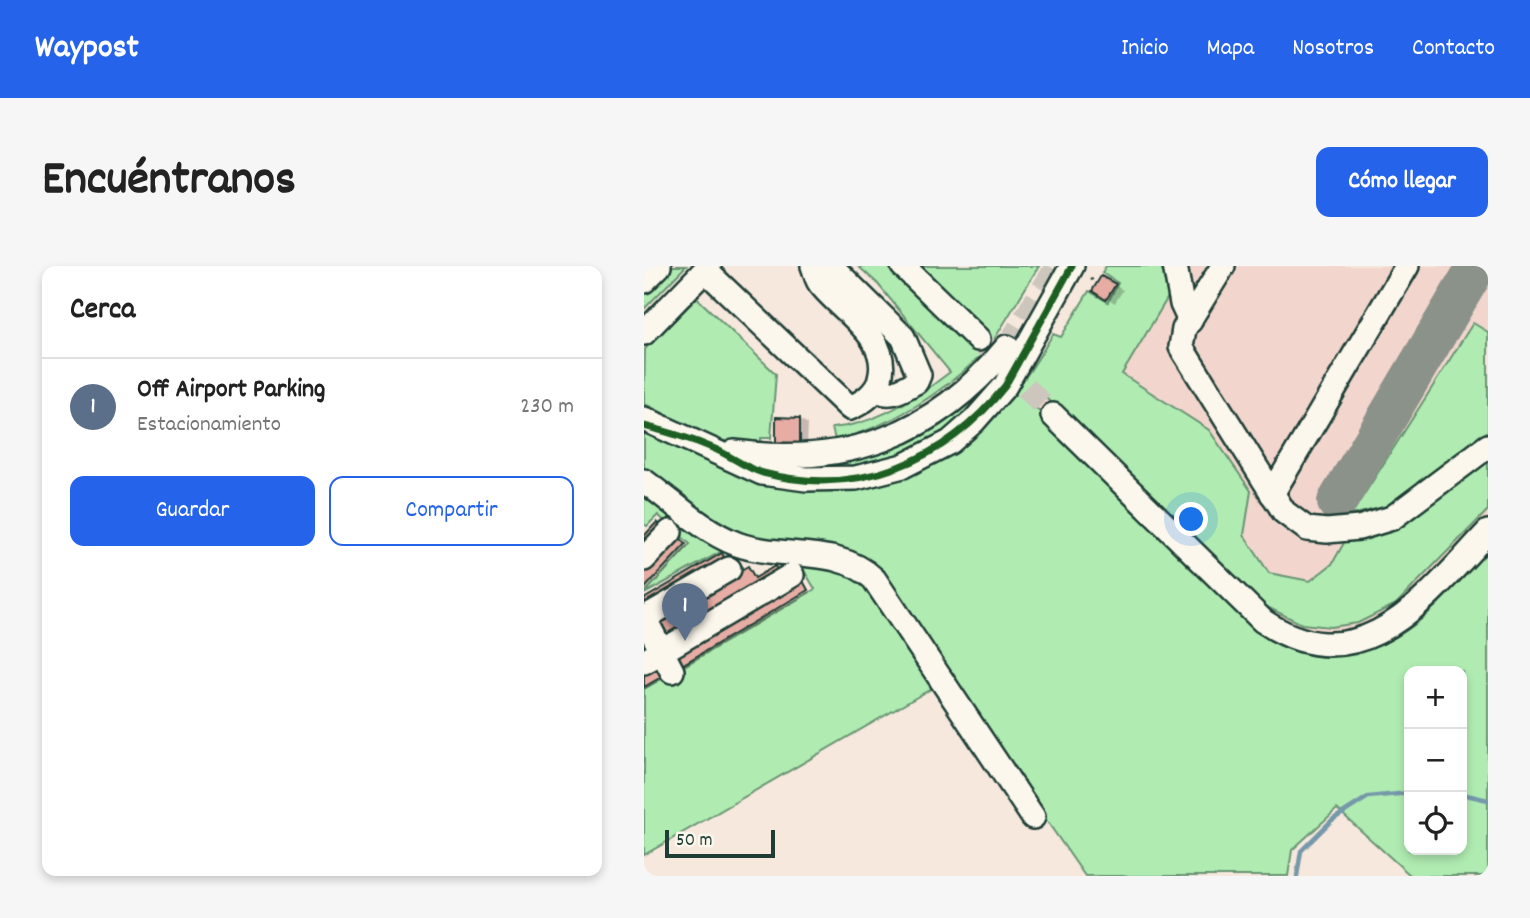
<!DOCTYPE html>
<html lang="es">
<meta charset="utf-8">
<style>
body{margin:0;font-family:Dekko,sans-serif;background:#f6f6f6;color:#222}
.controls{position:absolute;right:21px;bottom:21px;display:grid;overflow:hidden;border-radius:14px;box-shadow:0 4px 10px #0003}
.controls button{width:63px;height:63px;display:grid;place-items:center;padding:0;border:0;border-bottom:2px solid #e0e0e0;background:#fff;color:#222;font:35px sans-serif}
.scale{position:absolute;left:21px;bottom:18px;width:110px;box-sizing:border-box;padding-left:7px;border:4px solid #1f3d34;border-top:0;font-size:19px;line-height:24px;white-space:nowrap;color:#1f3d34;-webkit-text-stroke:5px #fbf7ec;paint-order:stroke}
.you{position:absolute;left:548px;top:254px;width:24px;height:24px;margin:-18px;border:5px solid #fff;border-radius:50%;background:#1a73e8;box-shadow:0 0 0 10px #1a73e833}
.badge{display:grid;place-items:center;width:46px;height:46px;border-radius:50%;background:#2563eb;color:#fff;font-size:23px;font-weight:700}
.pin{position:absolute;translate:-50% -58px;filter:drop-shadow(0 2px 4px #0008)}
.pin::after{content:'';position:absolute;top:37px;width:24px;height:21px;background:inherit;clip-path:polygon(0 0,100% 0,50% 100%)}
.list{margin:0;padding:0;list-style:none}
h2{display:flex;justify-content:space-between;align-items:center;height:91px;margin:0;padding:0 28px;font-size:30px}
h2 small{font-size:23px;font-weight:400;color:#767676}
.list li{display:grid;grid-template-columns:46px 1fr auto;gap:21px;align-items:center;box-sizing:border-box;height:98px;padding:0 28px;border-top:2px solid #e0e0e0}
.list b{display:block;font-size:26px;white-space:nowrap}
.list p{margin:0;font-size:23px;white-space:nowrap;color:#767676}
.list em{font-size:23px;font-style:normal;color:#767676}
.actions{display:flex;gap:14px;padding:21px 28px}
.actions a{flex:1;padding:16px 0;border:2px solid #2563eb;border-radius:14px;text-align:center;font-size:24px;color:#2563eb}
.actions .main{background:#2563eb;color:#fff}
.icon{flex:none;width:38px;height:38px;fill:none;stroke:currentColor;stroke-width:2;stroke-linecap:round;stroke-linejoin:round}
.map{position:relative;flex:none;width:844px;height:610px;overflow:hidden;border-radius:14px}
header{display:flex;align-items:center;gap:42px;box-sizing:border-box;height:98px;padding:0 35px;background:#2563eb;color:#fff}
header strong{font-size:33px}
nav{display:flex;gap:38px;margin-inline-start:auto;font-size:24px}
.intro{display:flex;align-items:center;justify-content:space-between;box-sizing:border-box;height:168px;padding:0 42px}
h1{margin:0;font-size:49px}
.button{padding:18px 32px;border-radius:14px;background:#2563eb;color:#fff;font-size:24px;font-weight:700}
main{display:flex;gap:42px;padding:0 42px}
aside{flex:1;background:#fff;border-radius:14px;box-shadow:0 4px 10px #0003}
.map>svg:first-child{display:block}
</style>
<header>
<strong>Waypost</strong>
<nav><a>Inicio</a><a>Mapa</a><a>Nosotros</a><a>Contacto</a></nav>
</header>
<div class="intro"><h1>Encuéntranos</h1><a class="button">Cómo llegar</a></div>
<main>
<aside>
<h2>Cerca<small></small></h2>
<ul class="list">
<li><span class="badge" style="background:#5c6f8a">1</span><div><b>Off Airport Parking</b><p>Estacionamiento</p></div><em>230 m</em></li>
</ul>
<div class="actions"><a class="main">Guardar</a><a>Compartir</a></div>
</aside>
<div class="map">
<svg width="844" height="610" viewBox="0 0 844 610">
<rect width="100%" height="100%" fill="#f7e8de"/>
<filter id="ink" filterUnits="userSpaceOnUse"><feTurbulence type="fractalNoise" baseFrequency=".0143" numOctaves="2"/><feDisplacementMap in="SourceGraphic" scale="14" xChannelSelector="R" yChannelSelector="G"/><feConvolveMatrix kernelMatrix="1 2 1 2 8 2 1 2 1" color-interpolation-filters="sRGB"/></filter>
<g filter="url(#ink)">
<!-- built -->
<path fill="#f2d6cd" d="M506 0H844V294L762 377 648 400 382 155 389 134Z"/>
<!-- green -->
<g fill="#b0ecb2" stroke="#689473" stroke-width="2" fill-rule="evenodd">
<path d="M29 0H42L0 43V29Z"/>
<path d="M214 0H248L339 88C296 128 249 160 191 174L188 162C231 159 273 132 306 106L233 17Z"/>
<path d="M270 0H395L348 77Z"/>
<path d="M462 0H522L527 26 478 108 565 164 607 225 600 269 625 307 666 315 688 298 705 268 844 189V244L752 338 714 357 687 361 658 358 619 339 510 230 505 235 397 127 387 137 607 360C629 375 650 383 677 386 756 395 796 335 844 283V610H767L693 543 648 584 644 610H441L228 303 101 272 80 263 0 208V167L132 219C267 243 345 179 409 68L417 71 445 25 464 36 474 17 458 7ZM765 405H818V584H765Z"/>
<path d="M53 32 132 108 127 172H117V180C95 177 70 175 50 165 32 156 19 145 0 138L1 83Z"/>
<path d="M829 57 844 66V165L744 240 707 249Z"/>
<path d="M370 76C366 87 363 102 356 111 309 180 227 207 148 201L234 185Z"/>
<path d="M0 218 78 274 213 304 292 420 0 589V423L171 323 161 306 78 285 0 328 46 278 14 249 3 260 0 258Z"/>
</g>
<!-- shadow -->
<g fill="#0003">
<path d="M458 12 479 24 471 37 450 25Z"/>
<path d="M156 153 164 158 163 182H141Z"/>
<path d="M38 274 45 281 0 327V308Z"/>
<path d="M158 315 167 327 41 401 38 399Z"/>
<path d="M0 409H26L0 424Z"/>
</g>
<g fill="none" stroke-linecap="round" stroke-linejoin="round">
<!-- stream -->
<g stroke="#7598aa" stroke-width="4.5">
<path d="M818 528 844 534"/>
<path d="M653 610 657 585 688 554 724 531 765 527"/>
</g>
<!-- taxiway -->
<path stroke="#8b9289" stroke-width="40" d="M693 236 833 0"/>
</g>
<!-- building -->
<g fill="#e7ada5" stroke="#1f3d34" stroke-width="2">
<path d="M457 10 472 18 462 34 448 25Z"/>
<path d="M132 151 156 152V178H132Z"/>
<path d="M13 256 21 264 0 286V270Z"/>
<path d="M34 270 42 278 0 323V306Z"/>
<path d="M78 287 83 297 4 344 0 333Z"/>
<path d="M104 300 111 312 131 300 136 310 23 376 11 355Z"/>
<path d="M158 313 164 324 36 400 30 389Z"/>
<path d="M18 397 24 407 0 421V407Z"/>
</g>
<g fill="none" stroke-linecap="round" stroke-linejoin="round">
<!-- minor-tunnel -->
<g stroke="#ccc6bc" stroke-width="23" stroke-dasharray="23 11" stroke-linecap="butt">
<path d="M334 73 409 149"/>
<path d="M363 81 413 0"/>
</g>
<!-- minor casing -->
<g stroke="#1f3d34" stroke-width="28">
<g id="minor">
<path d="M187 0 259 71 275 109 272 116C258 123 246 133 232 123"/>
<path d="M259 0 334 73"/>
<path d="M531 0 538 38 546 55"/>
<path d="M579 0 540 63 537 81 640 246 663 263 683 265 715 262 748 252 844 180"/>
<path d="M61 4 206 142C218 137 233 127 236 113 247 72 201 48 178 20 172 14 172 7 169 0"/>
<path d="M0 15 15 0"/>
<path d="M0 67 65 0"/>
<path d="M409 149 619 355C717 421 782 331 844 266"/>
<path d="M0 153 118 207 162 213 212 212 259 200 306 176 330 155 361 120 428 0"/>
<path d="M90 186C203 201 290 170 363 81"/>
<path d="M0 215C29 236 59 265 93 278 137 294 195 279 230 313L389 551"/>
<path d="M628 228 763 0"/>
<path d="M0 293 26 266"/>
<path d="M0 351 28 405"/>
<path d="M0 352 85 303"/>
<path d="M0 396 148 309"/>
</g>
</g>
<!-- path -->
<path stroke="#1f3d34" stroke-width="2.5" stroke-dasharray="2 5" stroke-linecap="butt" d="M447 13 453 17"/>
<!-- minor -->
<use href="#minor" stroke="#fbf7ec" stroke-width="23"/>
<!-- cycleway casing -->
<g stroke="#fbf7ec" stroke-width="11">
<path id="cycleway" d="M0 160C25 166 48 173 71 183 87 190 103 203 119 207 215 232 302 195 361 120L428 0"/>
</g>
<!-- cycleway -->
<use href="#cycleway" stroke="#1b5e20" stroke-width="7"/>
</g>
</g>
</svg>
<div class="controls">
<button>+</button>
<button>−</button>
<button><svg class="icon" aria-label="locate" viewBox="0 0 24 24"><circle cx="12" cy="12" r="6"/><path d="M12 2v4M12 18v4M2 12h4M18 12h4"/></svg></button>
</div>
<div class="scale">50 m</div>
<div class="you"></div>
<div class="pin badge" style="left:41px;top:375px;background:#5c6f8a">1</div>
</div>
</main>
